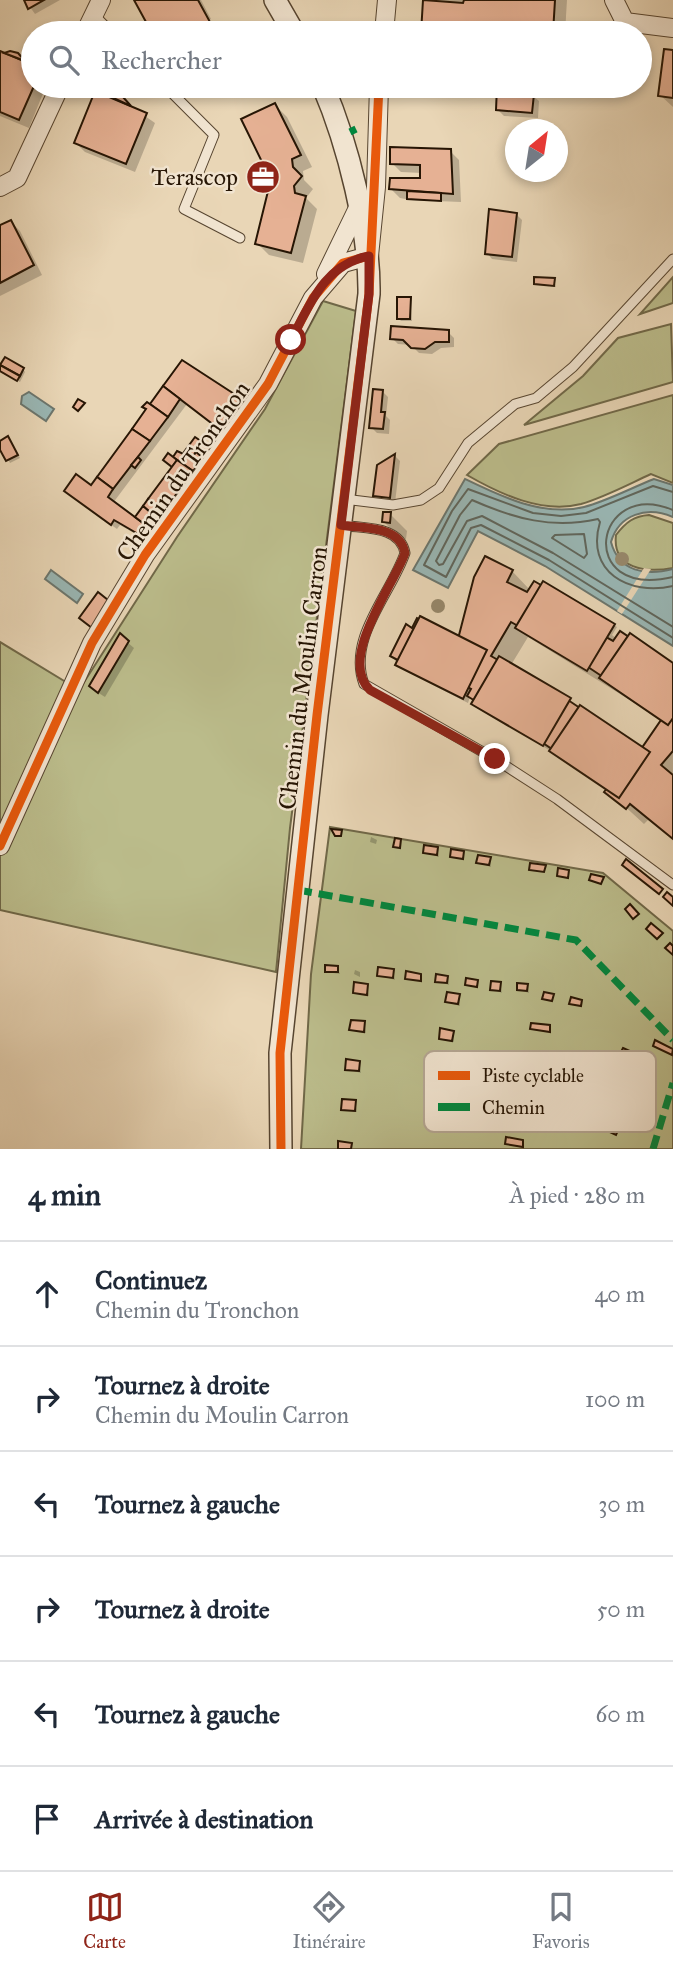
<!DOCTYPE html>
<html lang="fr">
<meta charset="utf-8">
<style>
body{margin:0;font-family:"IM FELL Great Primer",serif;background:#f2f2f3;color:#1f2937}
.compass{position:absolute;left:505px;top:119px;width:63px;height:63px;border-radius:50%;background:#fff;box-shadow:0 4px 10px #0003;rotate:30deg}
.stop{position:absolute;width:21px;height:21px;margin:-16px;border:5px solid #8f2418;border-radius:50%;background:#fff}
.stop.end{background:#8f2418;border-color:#fff;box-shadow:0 2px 7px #0008}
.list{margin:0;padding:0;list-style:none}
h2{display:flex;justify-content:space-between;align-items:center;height:91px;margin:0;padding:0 28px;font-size:30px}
h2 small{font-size:23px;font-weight:400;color:#747a83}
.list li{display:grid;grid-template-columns:46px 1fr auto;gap:21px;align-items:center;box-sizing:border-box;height:105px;padding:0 28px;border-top:2px solid #e0e1e3}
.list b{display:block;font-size:26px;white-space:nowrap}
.list p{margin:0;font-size:23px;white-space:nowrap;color:#747a83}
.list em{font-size:23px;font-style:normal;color:#747a83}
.icon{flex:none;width:38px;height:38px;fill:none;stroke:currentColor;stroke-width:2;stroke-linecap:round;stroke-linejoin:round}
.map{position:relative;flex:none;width:673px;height:1149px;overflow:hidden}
.search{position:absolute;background:#fff;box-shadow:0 4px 10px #0003;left:21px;right:21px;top:21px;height:77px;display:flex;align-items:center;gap:18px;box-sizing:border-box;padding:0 24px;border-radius:38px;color:#747a83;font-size:26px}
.sheet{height:721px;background:#fff}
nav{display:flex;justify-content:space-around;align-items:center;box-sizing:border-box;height:98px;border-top:2px solid #e0e1e3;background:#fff;font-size:19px;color:#747a83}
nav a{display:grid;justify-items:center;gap:4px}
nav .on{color:#8f2418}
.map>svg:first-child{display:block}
</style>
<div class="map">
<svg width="673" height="1149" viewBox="0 0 673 1149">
<rect width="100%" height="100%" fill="#e9d6b6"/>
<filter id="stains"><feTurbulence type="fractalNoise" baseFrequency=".00286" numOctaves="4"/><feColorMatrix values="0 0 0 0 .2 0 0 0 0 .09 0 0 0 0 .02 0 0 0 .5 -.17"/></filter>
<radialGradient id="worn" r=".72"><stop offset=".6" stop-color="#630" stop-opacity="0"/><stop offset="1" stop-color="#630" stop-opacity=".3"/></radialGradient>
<!-- green -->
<g fill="#bbbc8b" stroke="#706848" stroke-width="2">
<path d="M673 277V303L640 314Z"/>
<path d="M323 301 356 311 290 828 276 972 0 910V642L79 690 177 537 265 409Z"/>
<path d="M671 324 673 382 524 425 583 376 618 338Z"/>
<path d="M673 395V483L651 474C629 484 605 497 581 504 542 514 500 494 467 475L499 444Z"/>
<path d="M649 515 673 523V568C646 573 612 569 616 535 626 522 634 516 649 515Z"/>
<path d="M330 827 603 873 673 931V1149H301L311 974Z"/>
</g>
<!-- water -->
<g fill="#99b7b5" stroke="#6b766e" stroke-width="2">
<path d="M29 392 54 409 46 421 21 404 22 396Z"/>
<path d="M465 479C500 496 543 517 584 507 607 501 631 488 654 479L673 485V517C647 506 619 514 611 542 619 572 646 576 673 569V646L545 566 478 531 448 588 413 570Z"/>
<path d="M51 570 83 594 77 603 45 579Z"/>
</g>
<!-- pier -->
<path fill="#e9d6b6" d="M644 568 651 569 622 614 617 611Z"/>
<!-- shadow -->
<g fill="#0003" fill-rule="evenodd">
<path d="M25 0H60L35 14Z"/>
<path d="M136 0H201L211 19 186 33H154Z"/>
<path d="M425 0H567L565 33H424Z"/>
<path d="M213 22 218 31 214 33H193Z"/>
<path d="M673 52V107L660 95Z"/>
<path d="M0 53 15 54 33 67V86H46L29 128 0 116Z"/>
<path d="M499 86H524V95L533 96 539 101 538 118 504 116 498 110Z"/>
<path d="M111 98H119L155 123 135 172 85 152 76 143 115 101Z"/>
<path d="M275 105 287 117 312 167 303 171 304 180 313 189 306 198 317 209 303 263 269 255 257 243 269 194 251 182 270 172Z"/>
<path d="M450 151 459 160 461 202 411 200 400 198 391 189 421 180 422 173 401 172 392 163Z"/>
<path d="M516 214 522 220 517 262 492 259 487 253Z"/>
<path d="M11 222 20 231 42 275 0 296V227Z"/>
<path d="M554 280 556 287 536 283Z"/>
<path d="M410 299 412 321H401L398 318Z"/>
<path d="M448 332 454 338V347L441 348 432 354 419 353 411 345 398 344 392 338Z"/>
<path d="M182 362 187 404 113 503 142 524 174 467 173 460 178 454 185 459 189 454 210 450 212 452 151 543 120 525 117 529 72 497 92 487Z"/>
<path d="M23 369 25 372 20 382 2 372Z"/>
<path d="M382 391 388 397 386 416 390 420 389 434 377 433 371 427Z"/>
<path d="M10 441 20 458 10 463 0 443Z"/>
<path d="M395 456 400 461 395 503 381 502 375 496 378 466Z"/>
<path d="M390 514 407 531 406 539 400 538 384 522Z"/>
<path d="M512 571 530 590 614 625 617 627 612 635 617 639 673 665V840L648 820 644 824 607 790 550 748 549 750 486 712 470 697 468 703 400 668 392 656 459 641ZM528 637 662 720 642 751 511 665Z"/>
<path d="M120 636 134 648 105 697 97 692Z"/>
<path d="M371 837 377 840 376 844 370 842Z"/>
<path d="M437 849 439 857 425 852Z"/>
<path d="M490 858 491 867 478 862Z"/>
<path d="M337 967 340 974 326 972Z"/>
<path d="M355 970 360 972V977L354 974Z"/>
<path d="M393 971 395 980 378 975Z"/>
<path d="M448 978 449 985 437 981Z"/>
<path d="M500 984 502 993 492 989Z"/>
<path d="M367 986 369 996 355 993Z"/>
<path d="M528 986 529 993 519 990Z"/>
<path d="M459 996 460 1006 447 1002Z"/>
<path d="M364 1022 366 1033 351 1030Z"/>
<path d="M453 1032 454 1042 441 1038Z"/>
<path d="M359 1062 361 1073 346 1069Z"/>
<path d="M355 1102 357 1112 343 1109Z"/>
<path d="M522 1142 524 1148 506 1143Z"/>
</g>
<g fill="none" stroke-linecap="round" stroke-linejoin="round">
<!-- shore -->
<g stroke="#60665c" stroke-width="2">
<path d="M673 492 653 486 586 513 561 516 533 513 468 489 452 511 424 565 446 577 471 528 481 525 549 560 673 638"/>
<path d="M673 510C594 477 574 600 673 577"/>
<path d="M584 534 587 554 584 558 552 538 555 535Z"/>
<path d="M673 586C629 596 585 572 600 522L598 519C552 529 515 519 472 500L460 515 436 561 439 565 443 564 467 521 482 516 553 553 673 627"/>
</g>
</g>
<!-- building -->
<g fill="#e6b194" stroke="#261504" stroke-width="2" fill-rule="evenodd">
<path d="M24 0H44L28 9Z"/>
<path d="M134 0H198L210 22 190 33H152Z"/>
<path d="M423 0 463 3 464 0H555L553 33H421Z"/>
<path d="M664 49 673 50V98L658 96Z"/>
<path d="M0 51 33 65 34 86 19 120 0 112Z"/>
<path d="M10 51 18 53 25 61 4 53Z"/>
<path d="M497 86H519L518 93 534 94 532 113 496 110Z"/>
<path d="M95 91 147 113 126 164 74 143Z"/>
<path d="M111 97H123L131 106Z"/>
<path d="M275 103 301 155 292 159 293 167 302 176 294 186 295 193 306 196 291 253 255 244 269 187 258 185 257 177 267 172 241 119Z"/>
<path d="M390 147 451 149 453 194 389 189 390 178H420V165L390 164Z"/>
<path d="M407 191 441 193V201L407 199Z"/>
<path d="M489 209 517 213 512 257 485 254Z"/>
<path d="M11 220 34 265 0 283V225Z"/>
<path d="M534 277 555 278 554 286 534 284Z"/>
<path d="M397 297H411L410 319H397Z"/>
<path d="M391 326 449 330V342H435L425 349 411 348 403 340 390 339Z"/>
<path d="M5 357 24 368 20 376 0 365Z"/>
<path d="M182 360 245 401 223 432 163 386Z"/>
<path d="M0 365 20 376 17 381 0 371Z"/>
<path d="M163 386 180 399 168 417 150 404Z"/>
<path d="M373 389 383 390 381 412H385L383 429 369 428Z"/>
<path d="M78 399 85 403 78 411 73 407Z"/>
<path d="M147 402 168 417 150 441 132 429 146 409 142 407Z"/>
<path d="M132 429 150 441 113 489 97 477Z"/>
<path d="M8 436 18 455 6 461 0 450V441Z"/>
<path d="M195 437 211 448 203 458 196 452 192 458 184 452Z"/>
<path d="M177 451 192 458 196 452 203 458 193 471 173 457Z"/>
<path d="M168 453 177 460 172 467 163 460Z"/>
<path d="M395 454 390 498 373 496 377 465Z"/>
<path d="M138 457 141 460 135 468 131 465Z"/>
<path d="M177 460 193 471 164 511 148 499Z"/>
<path d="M76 474 91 485 97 477 113 489 108 497 151 529 145 538 114 520 111 525 64 491Z"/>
<path d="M148 499 164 511 158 519 143 506Z"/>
<path d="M143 506 158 519 151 529 135 517Z"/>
<path d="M383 512H391L390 523 382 522Z"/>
<path d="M485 556 513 570 507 582 527 592 534 581 600 619 593 630 613 641 620 631 673 667V751L661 765 673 775V839L630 804 626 809 604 792 608 787 543 743 548 736 536 728 532 735 467 696 471 689 454 680 451 688 390 656 406 624 412 628 417 618 458 639 474 577ZM511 622 576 659 663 717 641 749 571 702 491 656Z"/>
<path d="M543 581 615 624 587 671 515 628Z"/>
<path d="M98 592 108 600 92 628 79 618Z"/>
<path d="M420 616 487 650 463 699 395 665Z"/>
<path d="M120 633 129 641 98 693 89 686Z"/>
<path d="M630 633 673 663V718L668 725 599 678Z"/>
<path d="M499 656 571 698 543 746 471 704Z"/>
<path d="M580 705 650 752 619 798 549 751Z"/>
<path d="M331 829 342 830 341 836H335Z"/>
<path d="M395 838 401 839 400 848 393 847Z"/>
<path d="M424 845 438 847 437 855 423 853Z"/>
<path d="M451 849 464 851 463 859 450 857Z"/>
<path d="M478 855 491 857 489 865 476 863Z"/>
<path d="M626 859 663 889 659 894 622 865Z"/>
<path d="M530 863 546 865 544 872 529 870Z"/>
<path d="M558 868 569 870 568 878 557 876Z"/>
<path d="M591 874 604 877 601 884 589 880Z"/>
<path d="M667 892 673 897V906L663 897Z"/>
<path d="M630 904 639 914 633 919 625 909Z"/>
<path d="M651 923 663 933 657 939 646 929Z"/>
<path d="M670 943 673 946V955L665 948Z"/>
<path d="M325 965 338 966V972H325Z"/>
<path d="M378 967 394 969 393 978 377 976Z"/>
<path d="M406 971 421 974V981L405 979Z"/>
<path d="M436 974 448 976 447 983 435 982Z"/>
<path d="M466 978 478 980 477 987 465 985Z"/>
<path d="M491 981 501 982 500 991 490 990Z"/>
<path d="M354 982 368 984 367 995 353 993Z"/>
<path d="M517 983 528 984 527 991 517 990Z"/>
<path d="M447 992 460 994 458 1004 445 1002Z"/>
<path d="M544 992 554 994 552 1001 542 999Z"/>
<path d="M571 997 582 1000 581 1006 569 1004Z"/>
<path d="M351 1020 365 1021 364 1032 349 1030Z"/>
<path d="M531 1023 550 1025V1032L530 1029Z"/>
<path d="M440 1028 454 1031 452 1041 439 1039Z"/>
<path d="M655 1040 673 1049 672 1055 653 1046Z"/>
<path d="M623 1048 641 1056 638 1062 620 1054Z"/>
<path d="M346 1059 360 1061 359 1071 345 1070Z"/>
<path d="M342 1099 356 1100 355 1111 341 1110Z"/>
<path d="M602 1121 619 1128 616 1135 599 1127Z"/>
<path d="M506 1137 523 1140V1147L505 1144Z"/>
<path d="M338 1141 352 1143 351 1149H338Z"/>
</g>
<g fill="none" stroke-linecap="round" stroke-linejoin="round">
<!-- service casing -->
<g stroke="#574530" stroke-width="11">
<g id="service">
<path d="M94 15 112 33"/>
<path d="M165 86 214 135 184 209 240 238"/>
<path d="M344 499 393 505 421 500 439 488 468 443 515 404 536 398 573 367 673 259"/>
<path d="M341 525C364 529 400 525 405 553 391 594 347 638 364 684L495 759 557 799 673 885"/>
</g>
</g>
<!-- minor casing -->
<g stroke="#574530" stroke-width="20">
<g id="minor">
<path d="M614 0 625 22 673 28"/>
<path d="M85 33 101 0"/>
<path d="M384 33 387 0"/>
<path d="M0 187 17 178 60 86"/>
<path d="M326 274 358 208"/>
<path d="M0 846 92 643 145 555 268 384 313 298 343 263 369 256 376 187 379 86"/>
</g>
</g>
<!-- tertiary casing -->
<g stroke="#574530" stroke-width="24">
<g id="tertiary">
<path d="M275 0 294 33"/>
<path d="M281 1149 280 1053 317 715 369 294C370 232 348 144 323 86"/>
</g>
</g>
<!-- service -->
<use href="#service" stroke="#f1e4d0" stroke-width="9"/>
<!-- minor -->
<use href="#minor" stroke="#f1e4d0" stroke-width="18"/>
<!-- tertiary -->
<use href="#tertiary" stroke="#f1e4d0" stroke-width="21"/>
<!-- quiet -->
<g stroke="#00873e" stroke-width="7" stroke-dasharray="14 7" stroke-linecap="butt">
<path d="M350 132 356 129"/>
<path d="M298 890 576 940 673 1040"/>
<path d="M653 1149 673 1083"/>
</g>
<!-- cycleway casing -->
<g stroke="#f1e4d0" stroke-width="13">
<g id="cycleway">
<path d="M0 846 92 643 145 555 268 384 313 298 343 263 369 256"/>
<path d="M281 1149 280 1053 317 715 369 294 379 86"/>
</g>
</g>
<!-- cycleway -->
<use href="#cycleway" stroke="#e8590c" stroke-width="9"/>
</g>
<!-- trees -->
<g fill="#96876a">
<circle cx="622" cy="559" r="7"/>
<circle cx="438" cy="606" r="7"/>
</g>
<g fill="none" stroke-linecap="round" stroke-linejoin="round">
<!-- route -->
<path stroke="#8f2418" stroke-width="9" d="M291 340C310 304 325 264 369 256V294L341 525C364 529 400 525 405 553 394 585 337 659 370 690L495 759"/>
</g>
<!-- icons -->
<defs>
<g id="office-disc" transform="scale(1.75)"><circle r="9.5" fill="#8f2418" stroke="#f1e4d0"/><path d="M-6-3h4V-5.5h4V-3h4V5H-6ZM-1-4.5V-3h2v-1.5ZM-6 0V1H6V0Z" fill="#fff"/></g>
</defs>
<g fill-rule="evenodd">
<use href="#office-disc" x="263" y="177"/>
</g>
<g text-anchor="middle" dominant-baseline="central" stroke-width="5" stroke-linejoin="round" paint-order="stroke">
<!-- poi labels -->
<g font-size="24" fill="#261504" stroke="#f1e4d0" text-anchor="end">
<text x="238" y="177">Terascop</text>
</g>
<!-- street labels -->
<g font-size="24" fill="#261504" stroke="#f1e4d0">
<text transform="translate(183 471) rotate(-55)">Chemin du Tronchon</text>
<text transform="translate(303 678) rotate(-83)">Chemin du Moulin Carron</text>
</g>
</g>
<!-- legend -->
<rect x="424" y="1051" width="232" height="81" rx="10" fill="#f1e4d0" stroke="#b4a693" stroke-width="2"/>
<rect x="438" y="1071" width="32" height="9" fill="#e8590c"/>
<rect x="438" y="1103" width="32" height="8" fill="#00873e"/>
<g font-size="19" fill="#261504">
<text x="482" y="1082">Piste cyclable</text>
<text x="482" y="1114">Chemin</text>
</g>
<rect width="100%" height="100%" filter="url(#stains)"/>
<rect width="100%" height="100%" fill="url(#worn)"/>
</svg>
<svg class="compass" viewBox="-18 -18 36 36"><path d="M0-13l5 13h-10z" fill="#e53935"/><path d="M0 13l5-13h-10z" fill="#747a83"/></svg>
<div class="stop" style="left:291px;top:340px"></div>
<div class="stop end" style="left:495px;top:759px"></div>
<div class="search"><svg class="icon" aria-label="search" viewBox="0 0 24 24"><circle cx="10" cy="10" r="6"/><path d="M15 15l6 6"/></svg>Rechercher</div>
</div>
<section class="sheet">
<h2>4 min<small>À pied · 280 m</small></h2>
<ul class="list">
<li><svg class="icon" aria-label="ahead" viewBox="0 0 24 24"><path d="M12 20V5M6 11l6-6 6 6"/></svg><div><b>Continuez</b><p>Chemin du Tronchon</p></div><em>40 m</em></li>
<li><svg class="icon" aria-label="right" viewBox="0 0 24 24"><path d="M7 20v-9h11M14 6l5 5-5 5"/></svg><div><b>Tournez à droite</b><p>Chemin du Moulin Carron</p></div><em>100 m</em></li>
<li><svg class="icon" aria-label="left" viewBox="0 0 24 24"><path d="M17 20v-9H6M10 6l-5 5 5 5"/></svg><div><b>Tournez à gauche</b></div><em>30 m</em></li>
<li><svg class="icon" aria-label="right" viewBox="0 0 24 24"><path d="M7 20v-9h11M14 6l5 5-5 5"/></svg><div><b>Tournez à droite</b></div><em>50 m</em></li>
<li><svg class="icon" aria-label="left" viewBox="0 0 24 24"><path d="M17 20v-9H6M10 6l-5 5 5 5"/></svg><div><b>Tournez à gauche</b></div><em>60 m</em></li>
<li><svg class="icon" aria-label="arrive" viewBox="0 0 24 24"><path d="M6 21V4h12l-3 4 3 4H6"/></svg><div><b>Arrivée à destination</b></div></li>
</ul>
</section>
<nav>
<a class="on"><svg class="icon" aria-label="map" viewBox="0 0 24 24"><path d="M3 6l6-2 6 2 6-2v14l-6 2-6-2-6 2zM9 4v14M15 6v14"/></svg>Carte</a>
<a><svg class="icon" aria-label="directions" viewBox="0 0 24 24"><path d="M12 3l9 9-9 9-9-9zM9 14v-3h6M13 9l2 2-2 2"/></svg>Itinéraire</a>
<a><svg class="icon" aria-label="saved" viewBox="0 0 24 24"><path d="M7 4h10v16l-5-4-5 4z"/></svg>Favoris</a>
</nav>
